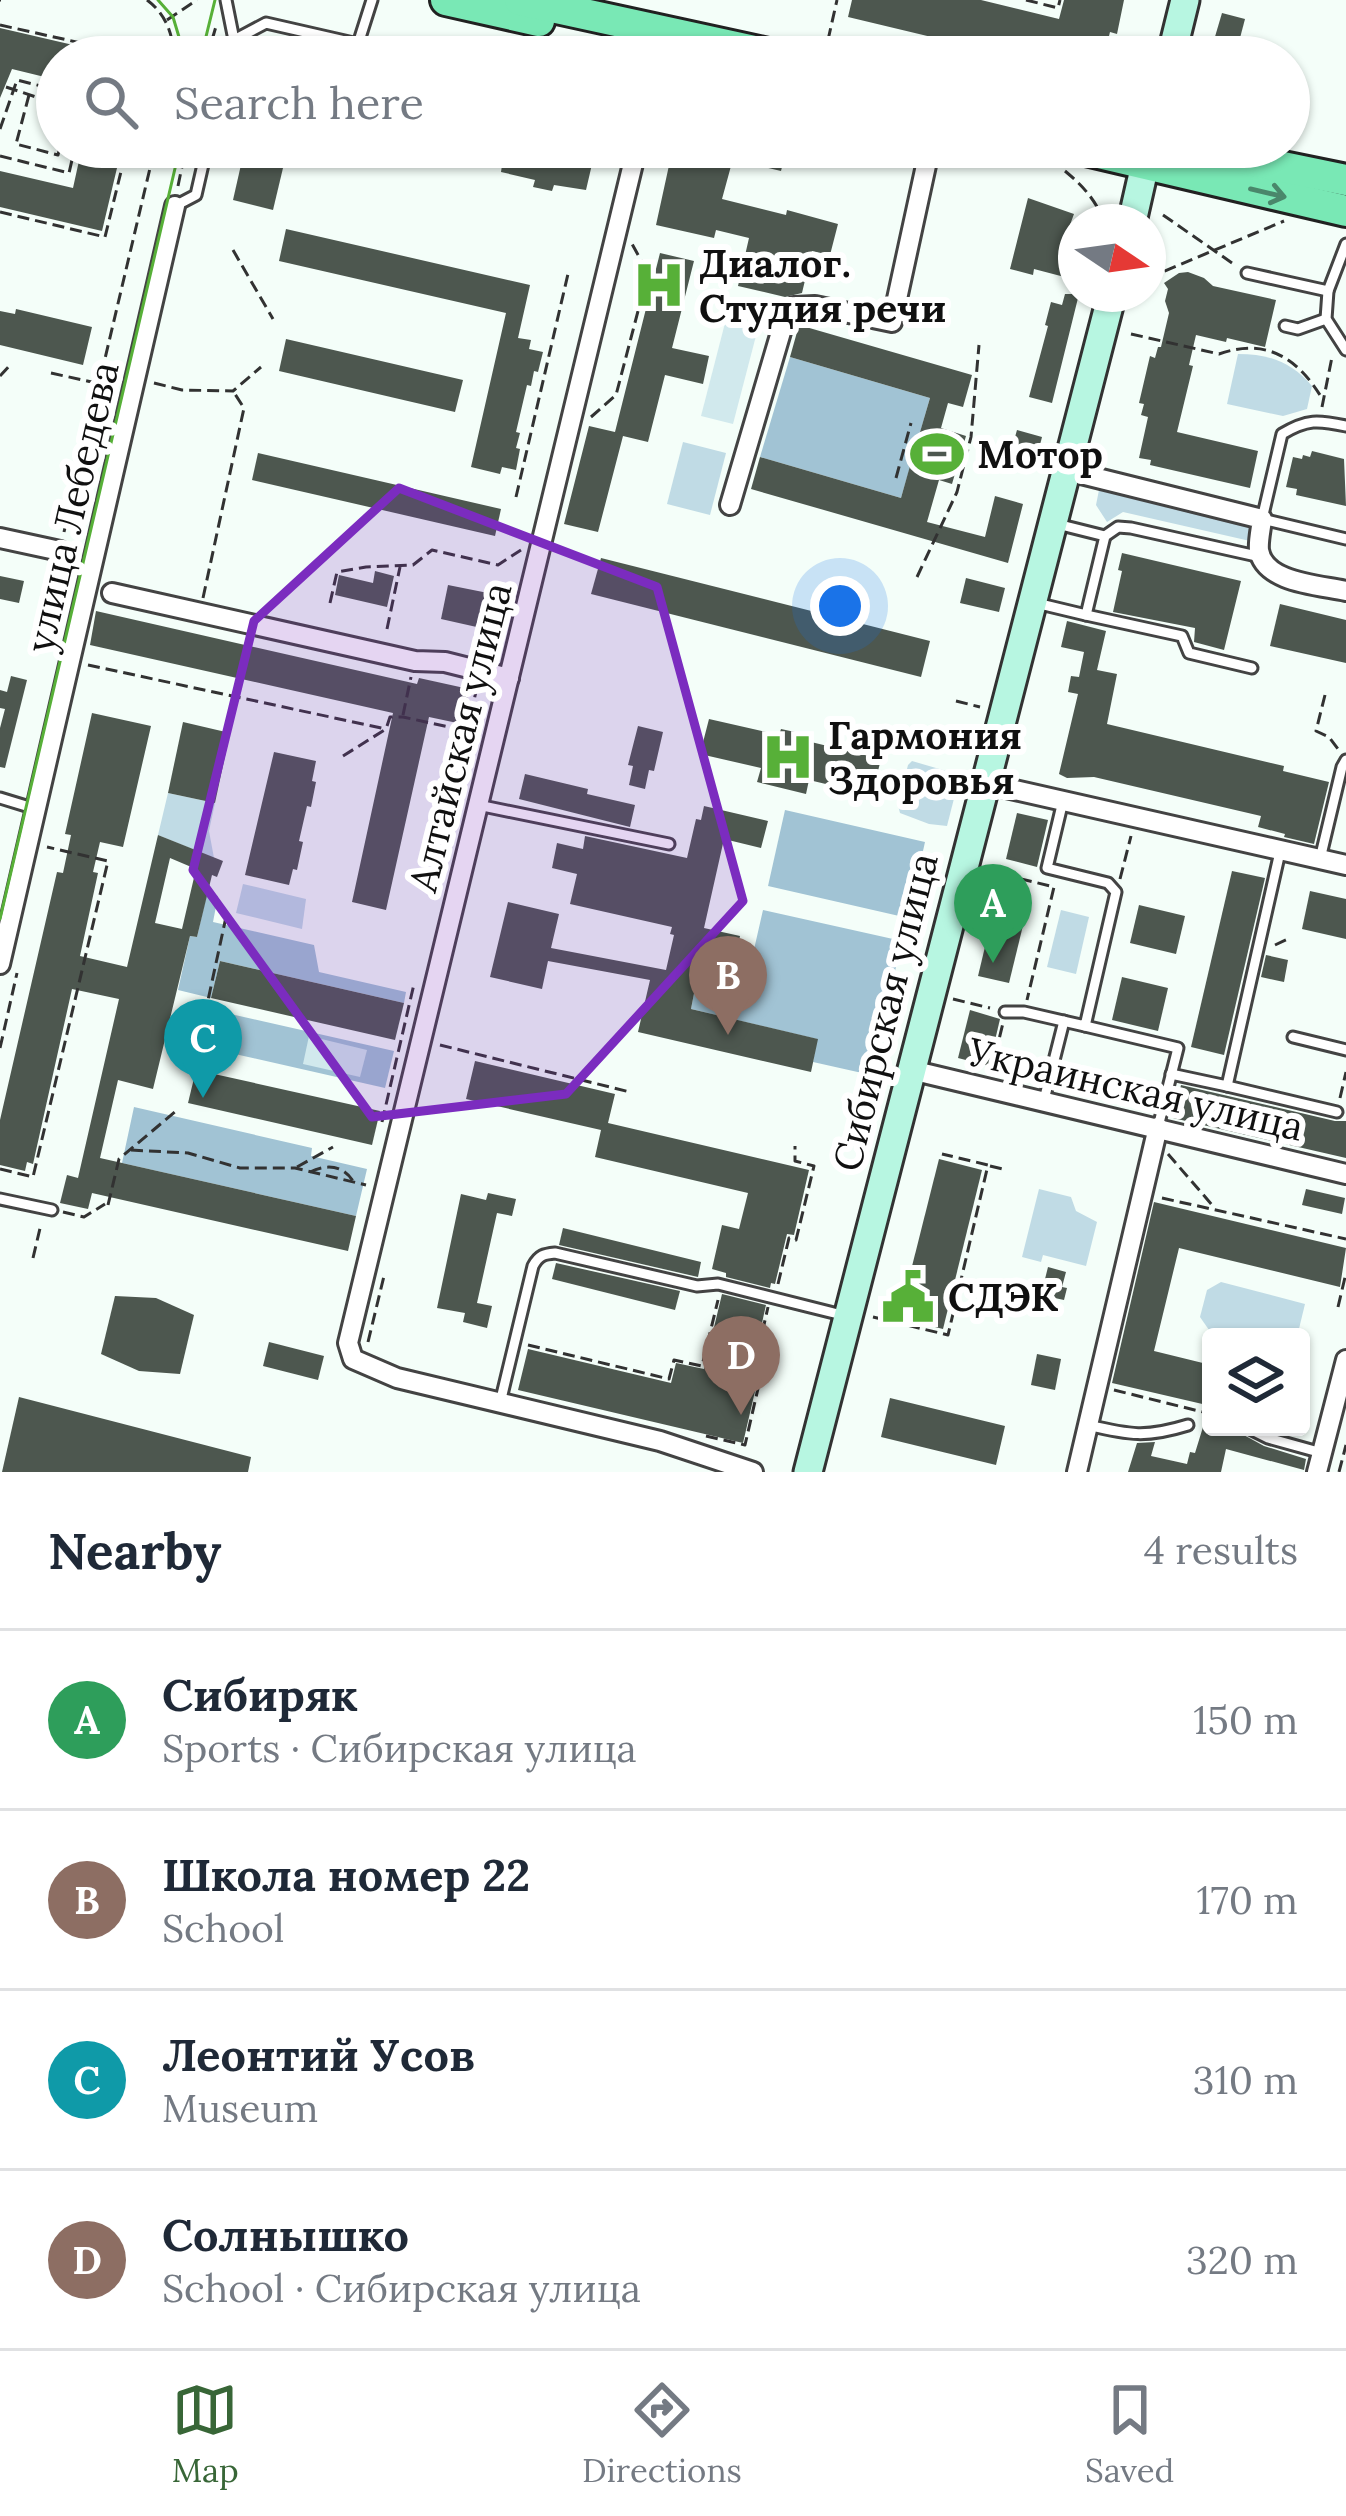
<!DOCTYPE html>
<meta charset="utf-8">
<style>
body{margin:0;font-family:Lora,serif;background:#f2f2f3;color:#1f2937}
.controls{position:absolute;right:36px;bottom:36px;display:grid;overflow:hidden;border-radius:12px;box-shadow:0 3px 9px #0004}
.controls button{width:108px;height:108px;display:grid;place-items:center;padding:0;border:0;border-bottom:3px solid #e0e1e3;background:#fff;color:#1f2937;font:60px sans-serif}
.compass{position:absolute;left:1058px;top:204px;width:108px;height:108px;border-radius:50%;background:#fff;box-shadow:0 3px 9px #0004;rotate:103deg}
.you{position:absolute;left:840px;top:606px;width:42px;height:42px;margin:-30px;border:9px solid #fff;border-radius:50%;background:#1a73e8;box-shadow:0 0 0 18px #1a73e833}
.badge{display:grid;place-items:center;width:78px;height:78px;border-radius:50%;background:#386637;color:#fff;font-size:39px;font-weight:700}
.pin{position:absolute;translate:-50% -99px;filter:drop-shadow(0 3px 6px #0008)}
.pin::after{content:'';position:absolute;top:63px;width:42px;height:36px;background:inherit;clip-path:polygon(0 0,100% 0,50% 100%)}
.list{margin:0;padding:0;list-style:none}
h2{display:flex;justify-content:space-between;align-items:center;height:156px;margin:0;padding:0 48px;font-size:51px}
h2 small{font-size:39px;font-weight:400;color:#747a83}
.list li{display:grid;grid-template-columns:78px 1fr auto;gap:36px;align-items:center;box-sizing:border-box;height:180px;padding:0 48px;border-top:3px solid #e0e1e3}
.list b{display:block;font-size:45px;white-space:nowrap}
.list p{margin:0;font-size:39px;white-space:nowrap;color:#747a83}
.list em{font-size:39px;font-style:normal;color:#747a83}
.icon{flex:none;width:66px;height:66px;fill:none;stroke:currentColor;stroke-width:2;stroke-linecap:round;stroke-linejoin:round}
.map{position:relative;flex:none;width:1346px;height:1472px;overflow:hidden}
.search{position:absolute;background:#fff;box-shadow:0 3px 9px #0004;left:36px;right:36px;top:36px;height:132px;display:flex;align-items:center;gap:30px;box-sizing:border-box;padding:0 42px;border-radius:66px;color:#747a83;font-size:45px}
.sheet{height:876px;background:#fff}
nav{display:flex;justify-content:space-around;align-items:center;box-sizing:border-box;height:168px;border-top:3px solid #e0e1e3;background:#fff;font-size:33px;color:#747a83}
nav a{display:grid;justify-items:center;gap:6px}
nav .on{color:#386637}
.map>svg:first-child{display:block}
</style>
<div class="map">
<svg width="1346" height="1472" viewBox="0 0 1346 1472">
<rect width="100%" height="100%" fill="#f4fef9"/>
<!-- green -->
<g fill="#c0dbe5">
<path d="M1238 354C1270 354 1291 362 1312 386L1307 409 1283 416 1227 404Z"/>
<path d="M683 442 726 453 710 515 667 504Z"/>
<path d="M1100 485 1255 520 1250 541 1123 512 1107 522 1096 505Z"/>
<path d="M912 761 960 775 947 826 929 824 900 813 898 805 908 765Z"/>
<path d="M168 793 215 803 209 831 214 858 158 835Z"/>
<path d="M243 884 306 899 302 929 236 913Z"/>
<path d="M1061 910 1089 917 1076 974 1047 967Z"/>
<path d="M1039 1189 1071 1197 1076 1211 1097 1222 1086 1266 1043 1255 1041 1262 1022 1257Z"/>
<path d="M1221 1282 1305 1304 1297 1337H1238L1209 1330 1200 1317 1207 1290Z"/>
</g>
<!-- forest -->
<g fill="#a1c3d4">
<path d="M790 357 930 398 901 498 760 457Z"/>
<path d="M785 810 925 842 908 918 768 886Z"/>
<path d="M207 893 218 896 213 922 314 945 319 972 406 992 404 1003 220 961 211 998 178 990 190 936 197 937Z"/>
<path d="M763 910 902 941 871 1075 813 1062 817 1039 691 1009 701 957 750 967Z"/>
<path d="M213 1010 394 1051 385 1088 204 1047Z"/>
<path d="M134 1107 312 1148 311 1156 367 1169 356 1216 122 1163Z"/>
</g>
<!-- pitch -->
<g fill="#d1e9ed">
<path d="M725 323 757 332 733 424 701 416Z"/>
<path d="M309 1036 367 1050 360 1077 303 1064Z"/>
</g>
<!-- building -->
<g fill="#4d574f" fill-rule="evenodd">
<path d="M852 0H981L1059 19 1064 0H1124L1117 34 1110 32 1104 57H1015L848 17Z"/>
<path d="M1222 13 1245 19 1235 57H1209Z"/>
<path d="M0 28 99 51V57H57V80L12 69 0 98Z"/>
<path d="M82 147H122L102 231 0 207V171L73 188Z"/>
<path d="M245 147H288L273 210 233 200Z"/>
<path d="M448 147H562L561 149 576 153 575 155 593 160 586 190 554 185 552 191 533 187 535 180 501 172 502 165 447 152Z"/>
<path d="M673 147H701L734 155 722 199 786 215 787 210 838 224 830 255 812 251 802 293 785 297 738 286 749 238 716 230 714 238 656 225Z"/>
<path d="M756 147H787L781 171 752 164Z"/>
<path d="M1028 198 1074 214 1063 244 1076 247V280L1034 269 1033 275 1010 269Z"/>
<path d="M286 229 530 285 518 338 531 340 529 349 543 352 538 372 534 371 531 386 527 385 516 432 520 433 516 448 520 449 516 470 502 467 500 474 471 467 506 313 279 261Z"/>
<path d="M660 253 694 261 672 348 709 356 703 384 665 375 648 442 623 436 598 532 564 524 589 426 615 432Z"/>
<path d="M1188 272 1204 278 1213 286 1276 300 1265 347 1227 338 1226 342 1196 335 1189 365 1193 366 1177 432 1258 451 1250 488 1150 465 1151 460 1139 458 1148 417 1141 415 1144 404 1139 403 1150 356 1155 358 1158 347H1161L1169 313 1165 301 1168 289 1164 283 1179 273Z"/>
<path d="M1065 294H1079L1052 403 1029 397 1048 326 1045 325 1051 302 1062 305Z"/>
<path d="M16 309 92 327 83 365 0 345V311L15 314Z"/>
<path d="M799 325 972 375 963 407 948 403 941 428 966 436 952 484 939 480 927 522 985 537 995 496 1023 504 1008 563 751 489 760 457 901 498 908 473 930 398 790 357Z"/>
<path d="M286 339 463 380 455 412 279 371Z"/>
<path d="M1017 430 1042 437 1033 472 1007 465Z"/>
<path d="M1312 451 1344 459 1346 506 1296 495 1297 489 1286 487 1293 457 1302 459 1303 455 1310 457Z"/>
<path d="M258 453 501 509 495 536 252 480Z"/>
<path d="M1122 553 1241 581 1224 650 1194 642 1195 628 1113 612 1122 571 1118 570Z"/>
<path d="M601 558 930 641 921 677 591 594Z"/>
<path d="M375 571 394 576 387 607 335 595 339 575 373 583Z"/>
<path d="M0 576 24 581 19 603 0 599Z"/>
<path d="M966 578 1005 588 999 612 960 603Z"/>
<path d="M448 585 498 595 490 630 441 619Z"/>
<path d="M1280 604 1346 620V663L1270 646Z"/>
<path d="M96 611 417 684 419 678 469 689 462 724 429 717 386 910 352 902 393 713 90 645Z"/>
<path d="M1067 621 1106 631 1097 670 1117 674 1107 724 1284 766 1283 771 1329 782 1314 844 1284 837 1285 834 1258 827 1261 816 1094 777 1067 778 1059 774 1078 694 1068 692 1071 676 1079 677 1084 652 1061 647Z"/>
<path d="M11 676 27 680 5 768 0 767V728L5 709 0 708V690L7 692Z"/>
<path d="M92 713 151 726 123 847 100 842 93 872 98 873 80 956 127 967 158 835 223 861 217 877 212 875 197 937 190 936 153 1089 118 1080 100 1158 356 1216 348 1251 92 1193 88 1209 60 1203 67 1175 78 1178 119 999 72 989 33 1164 27 1162 25 1171 0 1165V1120L57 872 63 873 71 835 65 834ZM170 858 196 869 182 929 155 923Z"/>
<path d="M709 719 779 735 781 729 809 735 807 741 881 759 872 795 809 780 806 794 757 782 761 768 700 754Z"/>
<path d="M183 722 230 733 215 803 168 793Z"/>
<path d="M638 726 663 732 654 771 649 770 645 789 629 785 633 766 628 765Z"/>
<path d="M274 752 316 761 312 781 316 782 311 807 307 806 299 841 303 842 297 870 293 869 289 885 245 875Z"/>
<path d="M525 774 588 789 587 794 635 805 630 827 519 799Z"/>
<path d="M704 806 768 821 761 848 724 839 704 928 740 936 734 964 701 957 691 1009 818 1039 811 1072 638 1032 650 980 548 961 542 989 490 977 508 902 559 914 551 948 666 970 674 935 670 934 672 927 570 904 577 874 552 868 557 843 583 849 585 836 687 858 696 819 701 820Z"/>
<path d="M1017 813 1048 820 1037 867 1006 859Z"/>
<path d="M1232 871 1265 878 1224 1055 1191 1047Z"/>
<path d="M1310 891 1346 899V939L1302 929Z"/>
<path d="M996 901 1027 909 1009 983 978 976Z"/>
<path d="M1139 905 1185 916 1176 954 1130 943Z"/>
<path d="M1266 955 1288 960 1284 982 1261 977Z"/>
<path d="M220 961 404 1003 395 1040 211 998Z"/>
<path d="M1122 977 1168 988 1158 1031 1112 1020Z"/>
<path d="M970 1010 1000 1019 989 1066 958 1058Z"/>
<path d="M475 1061 615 1094 608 1123 809 1170 794 1235 787 1234 775 1284 771 1283 770 1288 726 1277V1273L712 1269 722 1225 739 1229 748 1193 595 1157 601 1130 466 1099Z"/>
<path d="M196 1070 380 1111 372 1145 188 1103Z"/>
<path d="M1181 1085 1335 1121H1346V1158L1173 1118Z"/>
<path d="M939 1159 982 1170 943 1329 899 1318Z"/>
<path d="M1306 1189 1345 1198 1342 1214 1302 1205Z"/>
<path d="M488 1193 516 1199 512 1216 497 1213 477 1303 492 1306 487 1328 463 1322 465 1313 437 1308 461 1194 486 1200Z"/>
<path d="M1154 1202 1346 1248 1340 1287 1179 1248 1154 1351 1211 1365V1406L1112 1383Z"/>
<path d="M563 1228 701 1262 698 1277 559 1245Z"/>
<path d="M556 1263 680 1291 675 1310 552 1279Z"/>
<path d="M1048 1267 1066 1272 1062 1287 1067 1288 1064 1300 1041 1295Z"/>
<path d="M722 1294 766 1305 751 1372 759 1374 743 1443 518 1390 528 1349 671 1383 676 1363 704 1369Z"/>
<path d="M115 1296 156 1298 194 1315 180 1374 139 1371 101 1354Z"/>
<path d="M269 1342 324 1356 318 1380 263 1366Z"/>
<path d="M1037 1354 1061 1359 1055 1390 1031 1385Z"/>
<path d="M19 1397 251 1457 248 1472H2Z"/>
<path d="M890 1398 1005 1426 996 1465 881 1437Z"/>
<path d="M1203 1427H1229L1264 1446 1306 1459 1304 1470 1226 1449 1221 1472H1128L1137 1443 1155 1442 1151 1456 1187 1464 1190 1452 1195 1453Z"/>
</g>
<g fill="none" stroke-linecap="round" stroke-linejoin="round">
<!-- lane casing -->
<g stroke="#434343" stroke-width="15">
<g id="lane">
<path d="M226 0 234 40 230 57"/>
<path d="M234 40 266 23 358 44"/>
<path d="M350 57 358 44 372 0"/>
<path d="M175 206 196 195 207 147"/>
<path d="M1346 244 1328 291 1326 319 1346 350"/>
<path d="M1247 273 1328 291"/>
<path d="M1285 326 1298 329 1326 319"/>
<path d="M1346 426C1318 420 1307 419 1282 434L1262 519 1346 539"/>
<path d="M1105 536 1118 527 1131 528 1261 557"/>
<path d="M1036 603 1086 615 1105 536 1057 524"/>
<path d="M1086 615 1182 636 1189 653 1252 668"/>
<path d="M0 798 36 809"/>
<path d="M478 805 669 844"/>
<path d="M1320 859 1342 767 1346 760"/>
<path d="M1005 1012H1024L1085 1026 1116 892 1108 883 1047 868 1063 801"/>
<path d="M1085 1026 1178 1048 1158 1127"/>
<path d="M1293 1037 1346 1050"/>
<path d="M1171 1074 1227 1086 1280 852"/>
<path d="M1227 1086 1337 1112"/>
<path d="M1044 1100 1064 1021"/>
<path d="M0 1199 52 1210"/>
<path d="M500 1403 533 1266C539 1255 544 1254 555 1253L697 1286 718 1284 842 1315"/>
<path d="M1088 1425C1130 1435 1146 1438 1188 1425"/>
<path d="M1246 1427 1268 1438 1322 1453"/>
</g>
</g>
<!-- street casing -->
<g stroke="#434343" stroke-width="24">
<g id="street">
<path d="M657 57 663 32"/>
<path d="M637 147 348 1343 353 1359 397 1378 660 1441 753 1472"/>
<path d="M1065 470 1262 519C1261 529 1258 541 1259 550 1264 583 1319 585 1346 591"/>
<path d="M730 505 781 332 786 319 794 307 815 306 892 322 930 147"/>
<path d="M0 538 60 551"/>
<path d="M112 593 415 661 445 662 509 678"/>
<path d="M984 783 1346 865"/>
<path d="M0 964 175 206"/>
<path d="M911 1070 1346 1174"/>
<path d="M1077 1472 1158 1127"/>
<path d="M1317 1472 1346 1360"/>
</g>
</g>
<!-- secondary casing -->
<g stroke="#323232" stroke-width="33">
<g id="secondary">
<path d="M1171 57 1185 0"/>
<path d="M1132 222 1149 147"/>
<path d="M808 1472 1112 294"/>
</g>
</g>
<!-- primary casing -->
<g stroke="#212121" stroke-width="36">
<g id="primary">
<path d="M446 0 539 21"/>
<path d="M520 0 782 57"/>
<path d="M1073 147 1346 211"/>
<path d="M1186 147 1346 180"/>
</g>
</g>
<!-- path -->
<g stroke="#323232" stroke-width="3" stroke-dasharray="12 6" stroke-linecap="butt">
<path d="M0 0H1"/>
<path d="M147 0C166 14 173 34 174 57"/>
<path d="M1026 0 1058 8 1060 0"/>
<path d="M167 20 197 0"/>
<path d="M0 25 144 57"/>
<path d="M828 40 837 0"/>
<path d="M255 45 306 57"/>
<path d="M207 57 217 23"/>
<path d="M6 87 57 104"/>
<path d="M29 95 16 144 58 155 60 147"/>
<path d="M0 129 17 80 57 90"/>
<path d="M0 156 69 173 75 147"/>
<path d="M1065 171C1083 186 1096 200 1104 222"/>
<path d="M178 186 186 147"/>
<path d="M0 212 105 237 127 147"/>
<path d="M1163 215 1235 265"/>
<path d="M233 250 273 319"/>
<path d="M1148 278 1284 221"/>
<path d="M1131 334 1219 354C1267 337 1299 359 1323 400"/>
<path d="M51 373 96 383"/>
<path d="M0 376 11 364"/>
<path d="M154 383 182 390 233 391 261 367"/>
<path d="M1322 407 1332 357"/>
<path d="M591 417 616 395 648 273 631 242"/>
<path d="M896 478 911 423"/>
<path d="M516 497 568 274"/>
<path d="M64 532 155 147"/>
<path d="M917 577 957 492 971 437 979 345"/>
<path d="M203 598 244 408 233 391"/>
<path d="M330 603 337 572 366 567 413 565 432 550 498 565 521 550"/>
<path d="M387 629 400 567"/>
<path d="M88 665 386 729"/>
<path d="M1325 695 1316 731 1329 737 1338 749"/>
<path d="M956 701 980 707"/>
<path d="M403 715 411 677"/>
<path d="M463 750 477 687"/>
<path d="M343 756 386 729 390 717H403L467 731"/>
<path d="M985 870 1054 887 1027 1000"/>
<path d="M1120 879 1131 836"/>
<path d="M1275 945 1288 939"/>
<path d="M953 999 990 1008"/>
<path d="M440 1045 630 1092"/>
<path d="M0 1048 17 973"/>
<path d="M197 1051 226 917"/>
<path d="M991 1072 1003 1023"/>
<path d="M1340 1098 1346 1072"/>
<path d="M382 1122 414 984"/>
<path d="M131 1150 188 1153 240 1168H295L366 1185"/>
<path d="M1168 1154 1213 1206"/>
<path d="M990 1166 1007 1170"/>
<path d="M297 1167 333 1147"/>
<path d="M0 1169 33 1177 108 861 47 847"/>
<path d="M310 1172C326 1164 343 1165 353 1181"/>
<path d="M1162 1198 1346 1239"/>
<path d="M108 1205 119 1159 176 1111"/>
<path d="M63 1212 84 1217 105 1204"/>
<path d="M33 1258 41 1224"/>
<path d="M778 1284 789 1238 796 1240 814 1166 795 1161V1146"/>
<path d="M1338 1307 1346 1273"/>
<path d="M873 1317 948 1335 988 1165 942 1154"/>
<path d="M368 1342 384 1276"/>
<path d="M528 1345 669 1379 674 1360 702 1366 718 1300"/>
<path d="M1114 1390 1211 1414"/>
<path d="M706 1436 745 1445 762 1371 754 1369 768 1307"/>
<path d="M1339 1472 1346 1445"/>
</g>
<!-- lane -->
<use href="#lane" stroke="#fff" stroke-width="9"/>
<!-- street -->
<use href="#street" stroke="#fff" stroke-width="18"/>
<!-- secondary -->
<use href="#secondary" stroke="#b7f6e1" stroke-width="27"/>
<!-- primary -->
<use href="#primary" stroke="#79e8b5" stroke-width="30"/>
<!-- tram -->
<g stroke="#57b038" stroke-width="3">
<path d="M158 0 173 17 185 57"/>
<path d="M201 57 215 0"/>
<path d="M0 919 180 147"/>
</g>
</g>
<!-- one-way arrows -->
<defs><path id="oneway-shaft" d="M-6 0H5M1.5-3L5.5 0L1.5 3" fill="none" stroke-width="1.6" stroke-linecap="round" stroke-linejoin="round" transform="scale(3)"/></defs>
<use stroke="#4a876b" href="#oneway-shaft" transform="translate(1268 193) rotate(13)"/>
<!-- marked area -->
<path fill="#7b2cbf" fill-opacity="0.2" stroke="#7b2cbf" stroke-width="9" stroke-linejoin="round" d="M399 488 657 587 743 901 566 1094 372 1117 193 870 254 621Z"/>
<!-- icons -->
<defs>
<g id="hospital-bare" transform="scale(4.14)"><path d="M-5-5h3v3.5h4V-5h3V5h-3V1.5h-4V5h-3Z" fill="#57b038" stroke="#fff" stroke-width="2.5" paint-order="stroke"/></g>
<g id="stadium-bare" transform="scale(4.14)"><path d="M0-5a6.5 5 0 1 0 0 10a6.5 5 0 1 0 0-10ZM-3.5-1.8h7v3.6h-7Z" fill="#57b038" stroke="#fff" stroke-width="2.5" paint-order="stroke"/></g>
<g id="civic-bare" transform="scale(4.14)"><path d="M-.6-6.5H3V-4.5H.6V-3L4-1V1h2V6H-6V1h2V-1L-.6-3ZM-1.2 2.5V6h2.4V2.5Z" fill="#57b038" stroke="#fff" stroke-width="2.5" paint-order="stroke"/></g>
</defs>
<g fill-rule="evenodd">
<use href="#hospital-bare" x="659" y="285"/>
<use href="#stadium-bare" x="937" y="454"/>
<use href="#hospital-bare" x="788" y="757"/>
<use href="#civic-bare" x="908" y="1297"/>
</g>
<g text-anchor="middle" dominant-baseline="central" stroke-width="12" stroke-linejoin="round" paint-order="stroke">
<!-- poi labels -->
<g font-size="39" font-weight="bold" fill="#101010" stroke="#fff" text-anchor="start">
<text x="699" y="263">Диалог.<tspan x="699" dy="45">Студия речи</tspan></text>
<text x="977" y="454">Мотор</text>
<text x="828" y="735">Гармония<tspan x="828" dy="45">Здоровья</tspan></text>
<text x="948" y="1297">СДЭК</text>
</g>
<!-- street labels -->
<g font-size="39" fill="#101010" stroke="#fff">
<text transform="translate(72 507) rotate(-77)">улица Лебедева</text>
<text transform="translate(460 737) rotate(-76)">Алтайская улица</text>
<text transform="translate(885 1012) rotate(-76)">Сибирская улица</text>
<text transform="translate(1136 1089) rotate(13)">Украинская улица</text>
</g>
</g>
</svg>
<div class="controls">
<button><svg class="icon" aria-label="layers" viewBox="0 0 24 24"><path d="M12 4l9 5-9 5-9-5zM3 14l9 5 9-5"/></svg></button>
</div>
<svg class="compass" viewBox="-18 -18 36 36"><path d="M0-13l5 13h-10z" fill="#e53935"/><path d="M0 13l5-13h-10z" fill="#747a83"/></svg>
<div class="you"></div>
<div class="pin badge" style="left:993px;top:963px;background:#2e9e5b">A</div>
<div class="pin badge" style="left:728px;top:1035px;background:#8d6e63">B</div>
<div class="pin badge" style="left:203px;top:1098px;background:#0f9aa8">C</div>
<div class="pin badge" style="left:741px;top:1415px;background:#8d6e63">D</div>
<div class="search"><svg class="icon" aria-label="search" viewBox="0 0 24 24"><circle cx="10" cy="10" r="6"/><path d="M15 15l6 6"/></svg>Search here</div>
</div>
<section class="sheet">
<h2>Nearby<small>4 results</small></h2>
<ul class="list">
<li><span class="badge" style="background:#2e9e5b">A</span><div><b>Сибиряк</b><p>Sports · Сибирская улица</p></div><em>150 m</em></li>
<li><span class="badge" style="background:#8d6e63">B</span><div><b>Школа номер 22</b><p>School</p></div><em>170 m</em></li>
<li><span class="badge" style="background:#0f9aa8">C</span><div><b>Леонтий Усов</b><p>Museum</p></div><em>310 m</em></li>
<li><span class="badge" style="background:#8d6e63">D</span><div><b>Солнышко</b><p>School · Сибирская улица</p></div><em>320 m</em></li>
</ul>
</section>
<nav>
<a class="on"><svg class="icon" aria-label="map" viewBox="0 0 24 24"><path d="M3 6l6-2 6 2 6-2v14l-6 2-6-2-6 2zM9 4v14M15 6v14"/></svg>Map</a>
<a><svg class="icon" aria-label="directions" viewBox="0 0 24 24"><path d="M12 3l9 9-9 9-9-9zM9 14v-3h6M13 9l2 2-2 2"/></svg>Directions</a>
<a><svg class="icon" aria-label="saved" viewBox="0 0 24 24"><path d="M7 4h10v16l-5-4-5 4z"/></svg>Saved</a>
</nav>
